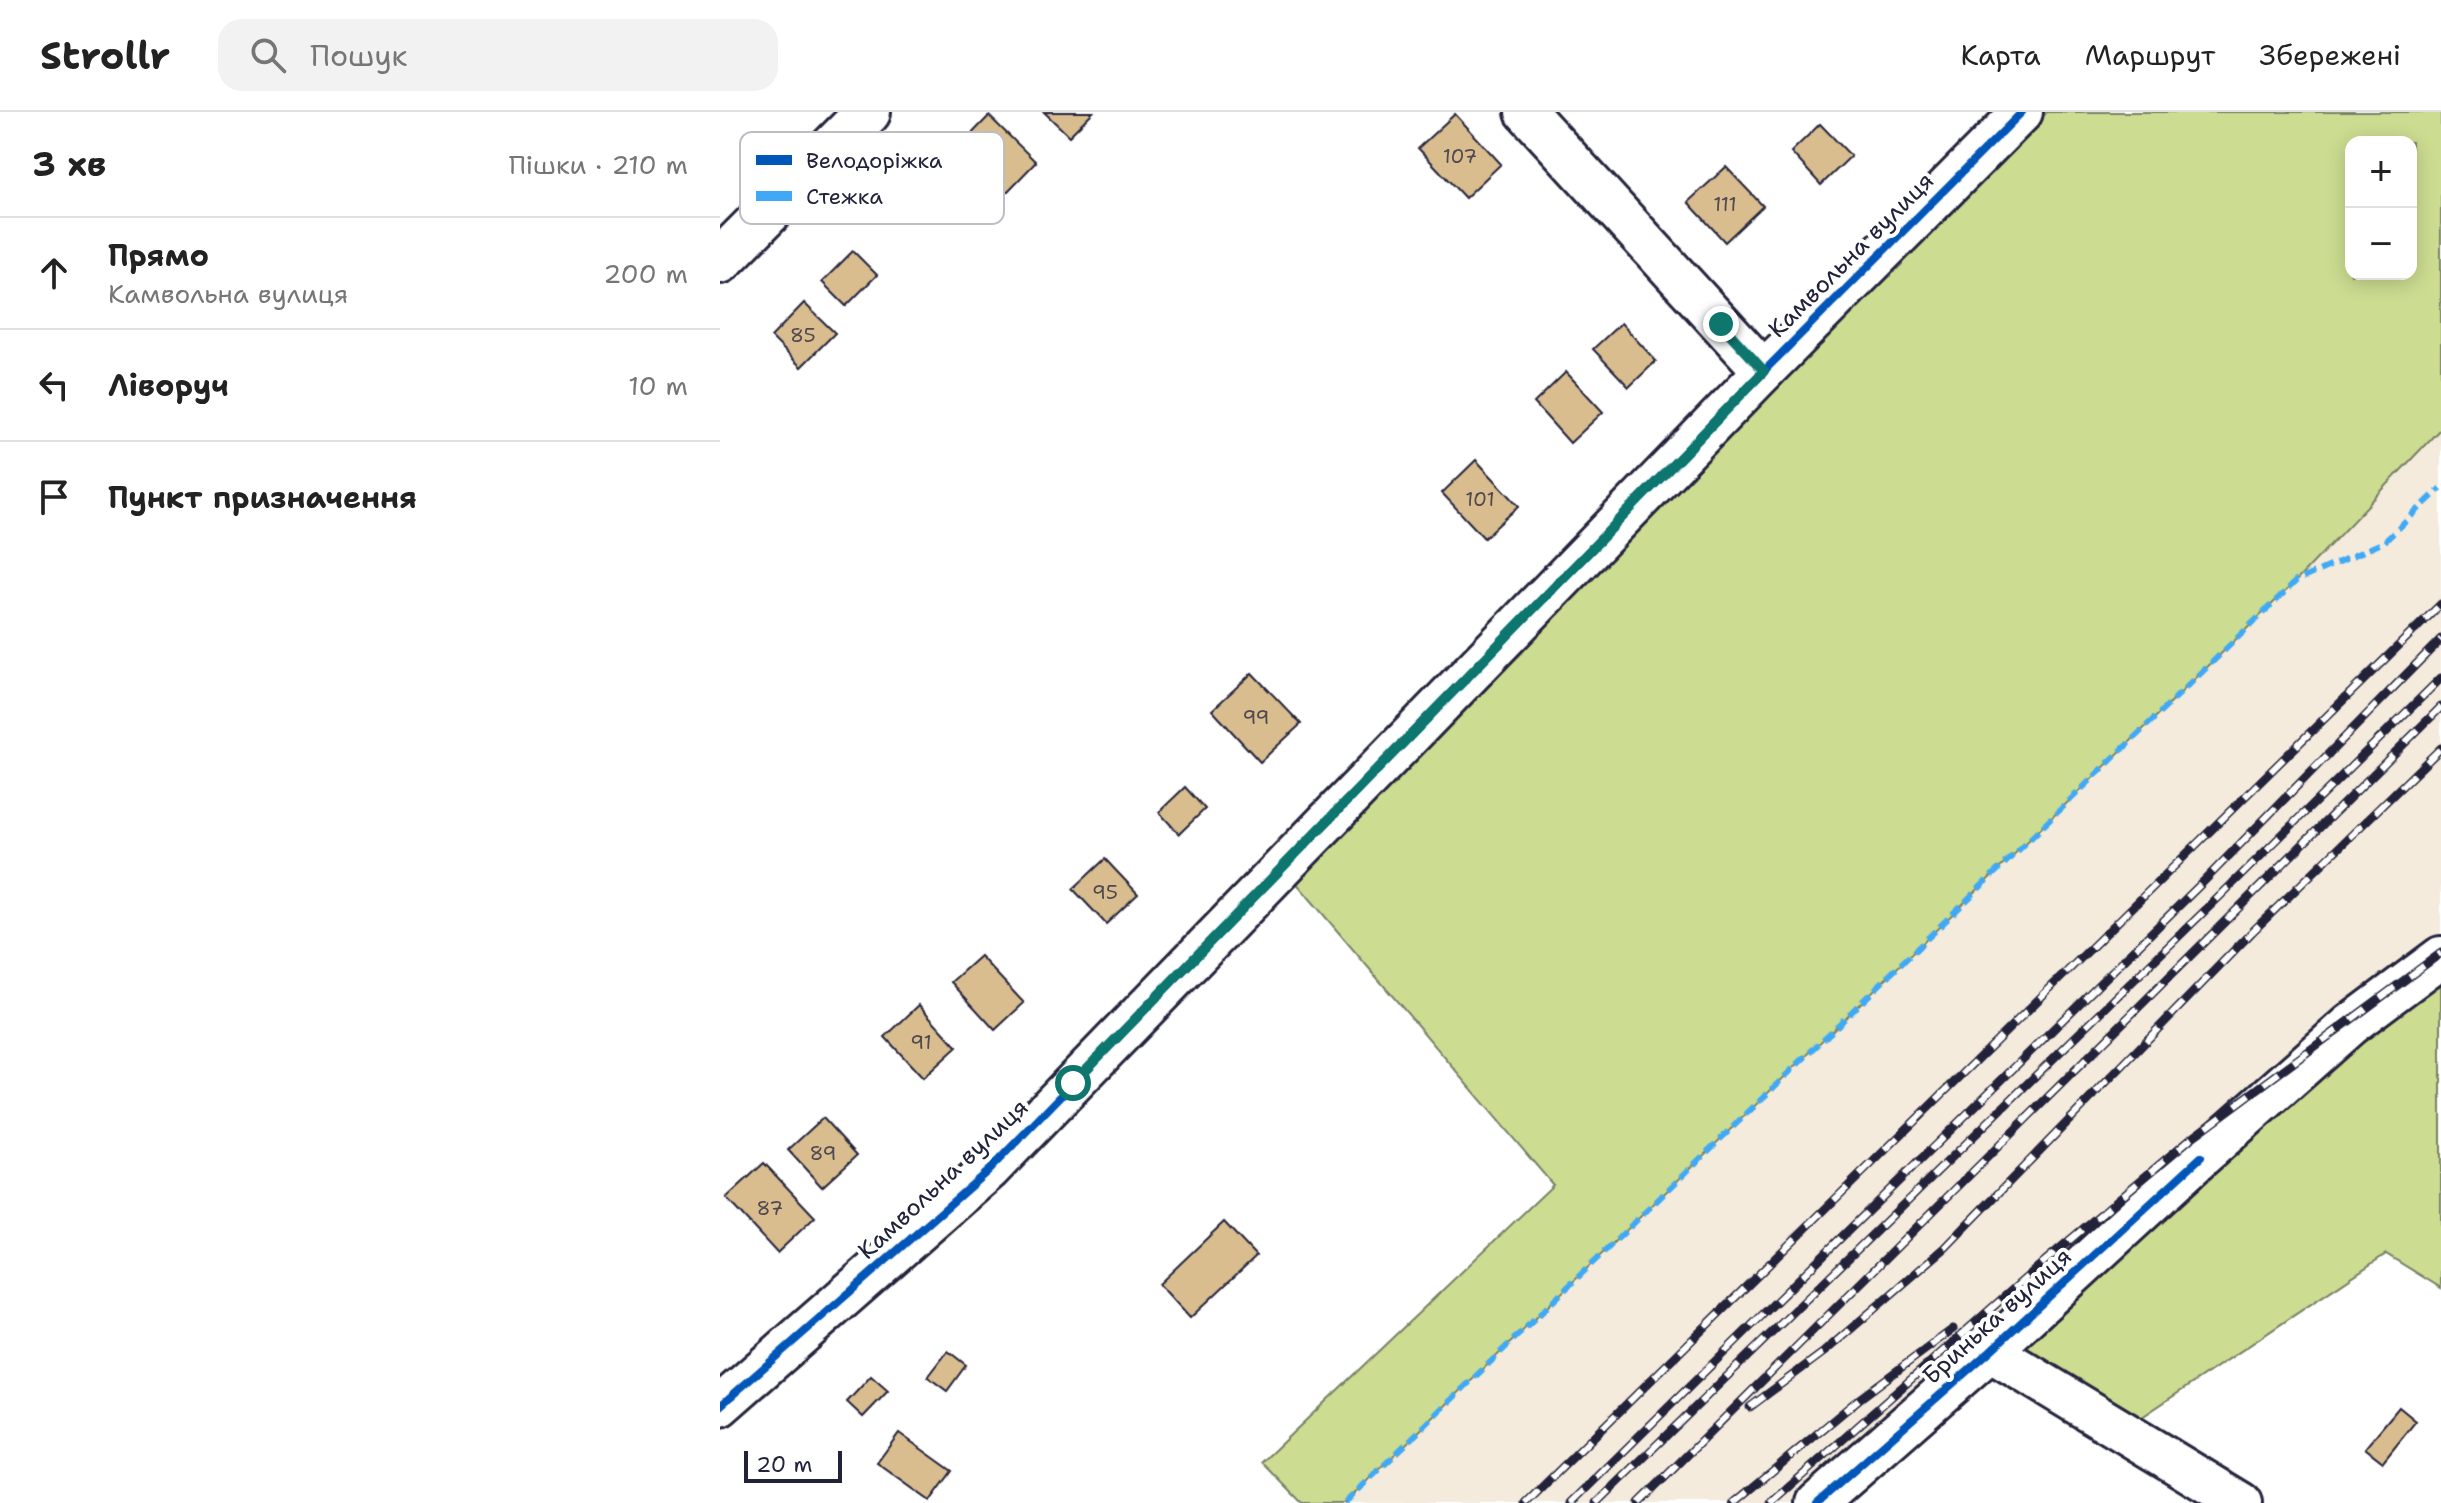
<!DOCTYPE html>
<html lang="uk">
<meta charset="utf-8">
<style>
body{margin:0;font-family:"Shantell Sans",sans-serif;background:#f2f2f2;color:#222}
.controls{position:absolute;right:24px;top:24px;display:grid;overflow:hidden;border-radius:16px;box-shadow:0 4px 20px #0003}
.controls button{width:72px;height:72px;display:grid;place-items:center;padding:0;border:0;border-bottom:2px solid #e0e0e0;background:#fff;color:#222;font:40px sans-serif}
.scale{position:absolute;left:24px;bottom:20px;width:98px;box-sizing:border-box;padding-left:8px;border:4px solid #22223b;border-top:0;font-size:22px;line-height:28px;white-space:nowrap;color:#22223b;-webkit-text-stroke:6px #fff;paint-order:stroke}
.stop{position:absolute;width:24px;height:24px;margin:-18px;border:6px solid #0f766e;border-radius:50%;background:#fff}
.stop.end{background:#0f766e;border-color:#fff;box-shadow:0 2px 8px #0008}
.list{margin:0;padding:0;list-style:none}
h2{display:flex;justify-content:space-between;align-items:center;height:104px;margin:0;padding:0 32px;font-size:34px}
h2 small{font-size:26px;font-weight:400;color:#767676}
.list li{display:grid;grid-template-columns:52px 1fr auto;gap:24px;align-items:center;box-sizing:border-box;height:112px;padding:0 32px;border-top:2px solid #e0e0e0}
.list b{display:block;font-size:30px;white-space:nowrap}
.list p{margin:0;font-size:26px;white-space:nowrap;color:#767676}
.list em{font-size:26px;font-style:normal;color:#767676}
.icon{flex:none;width:44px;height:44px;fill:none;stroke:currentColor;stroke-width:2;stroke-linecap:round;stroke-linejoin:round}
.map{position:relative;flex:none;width:1721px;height:1391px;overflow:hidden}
header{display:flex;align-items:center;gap:48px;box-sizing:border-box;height:112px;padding:0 40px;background:#fff;border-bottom:2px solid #e0e0e0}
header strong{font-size:38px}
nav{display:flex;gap:44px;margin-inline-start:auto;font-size:28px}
.search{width:560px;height:72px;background:#f2f2f2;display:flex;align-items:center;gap:20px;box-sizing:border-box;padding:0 28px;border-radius:24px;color:#767676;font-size:30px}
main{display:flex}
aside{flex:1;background:#fff}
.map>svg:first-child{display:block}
</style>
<header>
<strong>Strollr</strong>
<div class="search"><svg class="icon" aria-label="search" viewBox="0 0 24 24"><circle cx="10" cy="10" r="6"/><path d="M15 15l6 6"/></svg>Пошук</div>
<nav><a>Карта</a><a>Маршрут</a><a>Збережені</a></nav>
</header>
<main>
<aside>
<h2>3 хв<small>Пішки · 210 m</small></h2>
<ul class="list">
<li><svg class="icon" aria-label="ahead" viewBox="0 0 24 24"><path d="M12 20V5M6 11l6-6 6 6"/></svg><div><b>Прямо</b><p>Камвольна вулиця</p></div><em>200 m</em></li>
<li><svg class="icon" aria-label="left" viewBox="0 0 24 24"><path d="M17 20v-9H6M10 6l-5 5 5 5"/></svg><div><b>Ліворуч</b></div><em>10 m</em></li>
<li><svg class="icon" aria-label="arrive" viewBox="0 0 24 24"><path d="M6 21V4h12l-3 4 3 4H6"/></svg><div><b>Пункт призначення</b></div></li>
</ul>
</aside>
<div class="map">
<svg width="1721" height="1391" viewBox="0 0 1721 1391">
<rect width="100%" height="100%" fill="#fff"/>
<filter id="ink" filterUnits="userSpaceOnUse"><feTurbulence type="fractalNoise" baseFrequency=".0125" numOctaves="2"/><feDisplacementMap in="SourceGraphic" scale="16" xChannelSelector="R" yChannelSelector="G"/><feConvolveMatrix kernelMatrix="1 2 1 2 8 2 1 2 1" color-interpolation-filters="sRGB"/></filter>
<g filter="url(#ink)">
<!-- built -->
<path fill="#f4ebdd" d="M1721 316V845L1097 1391H625L1576 469Z"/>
<!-- green -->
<g fill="#ccdd91" stroke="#778066" stroke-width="2" fill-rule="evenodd">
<path d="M1302 0H1721V316L1576 469 625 1391H582L542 1350 833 1073 563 755ZM1631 30H1691V162H1631Z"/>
<path d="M1721 845V1176L1666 1142 1401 1319 1270 1239Z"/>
</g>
<!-- building -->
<g fill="#d9bd8e" stroke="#22223b" stroke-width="2">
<path d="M324 0H373L349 24Z"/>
<path d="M735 2 781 52 745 86 698 36Z"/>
<path d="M269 4 316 50 286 81 239 35Z"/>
<path d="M1100 12 1131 44 1101 73 1071 40Z"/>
<path d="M1006 55 1043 94 1005 130 968 90Z"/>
<path d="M133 139 157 163 126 194 102 170Z"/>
<path d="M84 191 115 221 81 255 51 225Z"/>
<path d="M901 211 936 249 909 275 873 237Z"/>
<path d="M846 260 883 300 850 331 814 291Z"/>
<path d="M756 348 799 394 764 426 722 381Z"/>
<path d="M532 561 581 612 540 650 492 598Z"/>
<path d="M465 675 485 697 459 722 439 700Z"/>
<path d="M385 747 418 782 386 812 353 777Z"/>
<path d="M260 844 304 891 275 918 231 870Z"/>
<path d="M199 893 237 935 203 966 165 925Z"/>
<path d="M103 1006 137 1043 102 1075 68 1038Z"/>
<path d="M44 1051 95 1105 57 1141 6 1086Z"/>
<path d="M504 1110 536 1144 470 1206 439 1172Z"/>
<path d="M228 1239 246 1253 227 1279 208 1265Z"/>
<path d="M151 1264 168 1279 143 1305 127 1290Z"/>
<path d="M1679 1295 1696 1309 1663 1350 1645 1336Z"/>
<path d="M179 1321 232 1359 210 1389 157 1351Z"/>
</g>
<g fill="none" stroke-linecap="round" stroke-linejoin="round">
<!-- minor casing -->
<g stroke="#22223b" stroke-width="46">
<g id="minor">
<path d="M806 0 1044 259"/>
<path d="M1270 1239 1521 1391"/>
<path d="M0 1294 269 1058 1044 259 1302 0"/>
<path d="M1097 1391 1270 1239 1481 1045 1630 913 1721 845"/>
</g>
</g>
<!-- major casing -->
<g stroke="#22223b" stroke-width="50">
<path id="major" d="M0 149 148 0"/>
</g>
<!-- minor -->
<use href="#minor" stroke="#fff" stroke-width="40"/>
<!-- major -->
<use href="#major" stroke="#fff" stroke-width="44"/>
<!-- rail casing -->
<g stroke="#22223b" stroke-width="9">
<g id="rail">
<path d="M1030 1295 1104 1240 1225 1136 1532 820 1721 636"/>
<path d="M806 1391 1721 492"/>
<path d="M851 1391 1485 768 1721 527"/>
<path d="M877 1391 1501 783 1721 566"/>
<path d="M919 1391 1721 595"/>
<path d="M1014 1391 1139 1287 1233 1217"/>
<path d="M1051 1391 1325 1149 1470 1027 1721 841"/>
</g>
</g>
<!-- rail -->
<use href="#rail" stroke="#fff" stroke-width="6" stroke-dasharray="18" stroke-linecap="butt"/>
<!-- quiet -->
<path stroke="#3fa9f5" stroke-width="6" stroke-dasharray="12 6" stroke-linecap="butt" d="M625 1391 1576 469 1664 430 1721 376"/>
<!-- cycleway casing -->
<g stroke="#fff" stroke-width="13">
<g id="cycleway">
<path d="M0 1294 269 1058 1044 259 1302 0"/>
<path d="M1097 1391 1270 1239 1481 1045"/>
</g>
</g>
<!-- cycleway -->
<use href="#cycleway" stroke="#0057b8" stroke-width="8"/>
</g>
</g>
<g fill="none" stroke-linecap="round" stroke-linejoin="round" filter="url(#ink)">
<!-- route -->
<path stroke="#0f766e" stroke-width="10" d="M353 971 1044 259 1001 212"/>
</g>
<g text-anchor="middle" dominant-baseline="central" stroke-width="8" stroke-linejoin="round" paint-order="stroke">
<!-- number labels -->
<g font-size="20" fill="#504950">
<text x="740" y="44">107</text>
<text x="1005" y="92">111</text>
<text x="83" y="223">85</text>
<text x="760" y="387">101</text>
<text x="536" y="605">99</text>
<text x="385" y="780">95</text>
<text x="201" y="930">91</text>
<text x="103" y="1041">89</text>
<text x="50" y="1096">87</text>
</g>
<!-- street labels -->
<g font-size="24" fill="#22223b" stroke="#fff">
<text transform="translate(1131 143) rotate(-45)">Камвольна вулиця</text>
<text transform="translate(223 1067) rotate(-43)">Камвольна вулиця</text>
<text transform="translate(1277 1204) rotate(-42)">Бринька вулиця</text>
</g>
</g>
<!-- legend -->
<rect x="20" y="20" width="264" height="92" rx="12" fill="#fff" stroke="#bdbdc4" stroke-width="2"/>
<rect x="36" y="43" width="36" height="10" fill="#0057b8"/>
<rect x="36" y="79" width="36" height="10" fill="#3fa9f5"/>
<g font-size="22" fill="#22223b">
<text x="86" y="56">Велодоріжка</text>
<text x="86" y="92">Стежка</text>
</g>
</svg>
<div class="controls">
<button>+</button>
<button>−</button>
</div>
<div class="scale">20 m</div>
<div class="stop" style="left:353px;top:971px"></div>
<div class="stop end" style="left:1001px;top:212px"></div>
</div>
</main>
